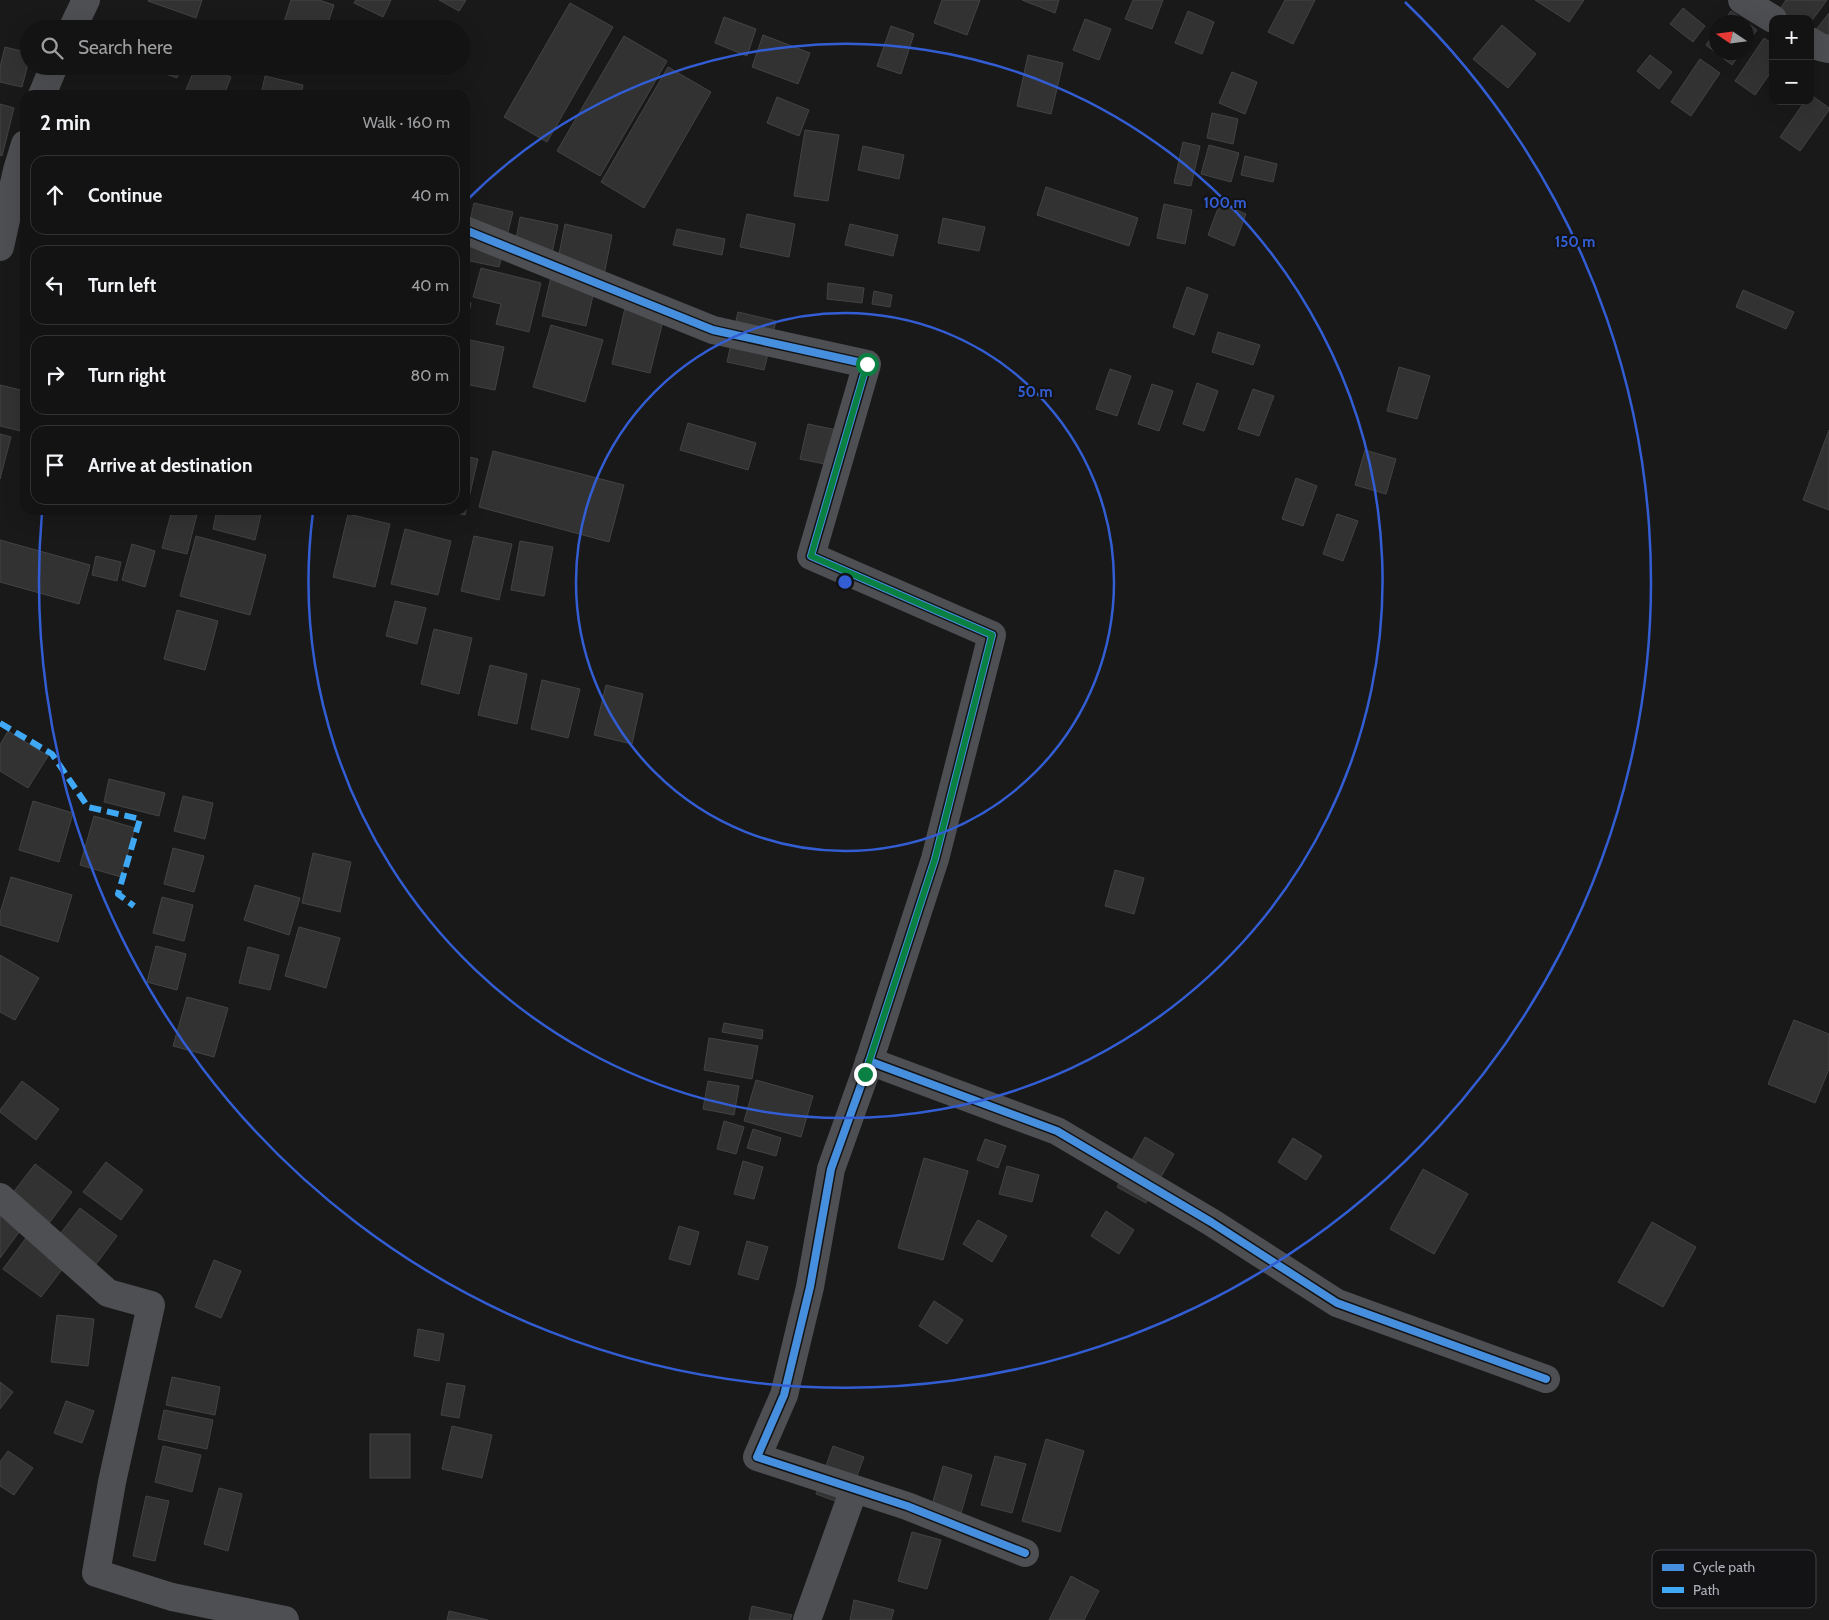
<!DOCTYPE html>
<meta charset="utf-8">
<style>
body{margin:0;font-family:Cabin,sans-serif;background:#1c1c1c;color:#f1f3f6}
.controls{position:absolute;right:15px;top:15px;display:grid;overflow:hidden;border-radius:10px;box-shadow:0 5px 20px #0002}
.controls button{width:45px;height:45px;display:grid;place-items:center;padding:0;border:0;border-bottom:1px solid #323233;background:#131313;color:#f1f3f6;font:25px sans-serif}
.compass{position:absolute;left:1709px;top:15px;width:45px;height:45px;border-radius:50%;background:#131313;box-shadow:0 5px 20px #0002;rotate:283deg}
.stop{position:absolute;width:15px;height:15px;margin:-11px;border:4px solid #0b8043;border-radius:50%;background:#fff}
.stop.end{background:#0b8043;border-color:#fff;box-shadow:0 1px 5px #0008}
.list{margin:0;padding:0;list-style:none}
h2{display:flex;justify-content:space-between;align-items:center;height:65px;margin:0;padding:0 20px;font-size:21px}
h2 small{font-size:16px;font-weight:400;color:#9d9ea0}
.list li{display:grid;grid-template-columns:32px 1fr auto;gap:15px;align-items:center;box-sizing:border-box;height:80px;margin:0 10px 10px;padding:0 10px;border:1px solid #323233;border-radius:15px}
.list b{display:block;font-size:19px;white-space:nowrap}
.list em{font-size:16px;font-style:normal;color:#9d9ea0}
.icon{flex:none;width:28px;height:28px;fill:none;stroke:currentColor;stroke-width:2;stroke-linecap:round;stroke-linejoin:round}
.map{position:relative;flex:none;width:1829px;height:1620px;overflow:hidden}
.search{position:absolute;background:#131313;box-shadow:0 5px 20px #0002;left:20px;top:20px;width:450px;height:55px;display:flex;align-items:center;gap:12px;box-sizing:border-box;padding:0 18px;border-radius:28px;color:#9d9ea0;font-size:19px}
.panel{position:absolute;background:#131313;box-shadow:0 5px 20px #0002;left:20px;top:90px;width:450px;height:425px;border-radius:15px}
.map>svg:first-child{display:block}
</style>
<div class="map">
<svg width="1829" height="1620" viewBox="0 0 1829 1620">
<rect width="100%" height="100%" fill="#191919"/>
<!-- building -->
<g fill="#323233" stroke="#424345">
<path d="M149 0H202L196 18 148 1Z"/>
<path d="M291 0H319L334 5 326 29H295L283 25Z"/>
<path d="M356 0H391L383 17 354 3Z"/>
<path d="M439 0H466L459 11Z"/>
<path d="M942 0H980L967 35 934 23Z"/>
<path d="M1022 0H1059L1055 13Z"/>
<path d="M1133 0H1163L1152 29 1125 19Z"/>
<path d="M1285 0H1315L1293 44 1268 32Z"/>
<path d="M1535 0H1584L1569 22Z"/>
<path d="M1786 0H1827L1810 23V19H1787L1778 12Z"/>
<path d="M570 3 613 27 547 142 504 117Z"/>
<path d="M1683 8 1705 26 1693 42 1670 24Z"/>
<path d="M1188 11 1214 22 1202 54 1175 43Z"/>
<path d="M1731 11 1757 30 1746 45V22H1723Z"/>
<path d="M1829 13V42L1815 31Z"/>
<path d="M724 17 756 29 747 56 715 43Z"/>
<path d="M1085 19 1111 29 1099 60 1073 50Z"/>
<path d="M241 22 264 29H239Z"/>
<path d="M1502 25 1536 54 1508 88 1473 59Z"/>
<path d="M891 26 914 34 901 74 877 66Z"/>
<path d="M1716 31V52H1741L1732 65 1706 45Z"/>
<path d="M763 35 810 53 798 84 752 67Z"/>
<path d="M624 36 667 61 600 176 557 151Z"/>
<path d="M1764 38 1773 44V69L1755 95 1735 81Z"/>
<path d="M5 47 29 53V60L22 87 0 82V67Z"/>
<path d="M1028 55 1063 63 1051 114 1017 106Z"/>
<path d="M1650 55 1672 72 1659 89 1637 71Z"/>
<path d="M1700 59 1720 73 1691 116 1671 102Z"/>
<path d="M143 66H182L177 78Z"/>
<path d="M196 66H206L231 77 224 95H192L185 92Z"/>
<path d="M668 67 711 92 644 208 601 182Z"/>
<path d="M1232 72 1257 82 1245 114 1219 103Z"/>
<path d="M265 76 303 85 301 95H261Z"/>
<path d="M1810 94 1829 108V110L1800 151 1780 137 1805 101H1810Z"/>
<path d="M777 97 809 110 799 136 767 123Z"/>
<path d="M0 104 14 108 2 156 0 155Z"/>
<path d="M1212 113 1238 119 1233 144 1207 138Z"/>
<path d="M805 130 839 135 828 201 794 196Z"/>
<path d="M1183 142 1200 146 1191 186 1174 183Z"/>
<path d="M1209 145 1239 153 1231 182 1201 174Z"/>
<path d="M863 146 904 155 899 179 858 170Z"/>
<path d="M1245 156 1277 164 1273 182 1241 175Z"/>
<path d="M1046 187 1138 218 1129 246 1037 215Z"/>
<path d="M474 203 513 212 499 267 465 260V243Z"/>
<path d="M1220 203 1246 214 1234 246 1208 235Z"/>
<path d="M1164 204 1192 210 1185 244 1157 238Z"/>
<path d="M747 214 795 224 789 257 740 247Z"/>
<path d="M520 217 558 225 551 258 514 250Z"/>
<path d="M943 218 985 227 979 251 938 243Z"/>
<path d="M565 224 612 235 604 275 557 264Z"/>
<path d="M850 224 898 235 893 256 845 245Z"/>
<path d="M677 229 725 239 722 255 673 245Z"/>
<path d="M481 268 541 283 529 332 496 324 501 304 473 297Z"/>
<path d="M553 268 597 278 586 326 542 316Z"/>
<path d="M828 283 864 288 862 303 827 299Z"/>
<path d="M1187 287 1208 295 1194 335 1173 327Z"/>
<path d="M1743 290 1794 312 1786 329 1736 307Z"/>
<path d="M874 291 892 295 890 307 872 304Z"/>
<path d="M465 302 471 303 466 326 465 325Z"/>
<path d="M625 308 664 317 650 373 612 364Z"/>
<path d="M738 312 776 321 764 370 727 362Z"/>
<path d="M551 325 603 340 585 402 533 387Z"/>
<path d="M1218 332 1260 345 1253 365 1212 352Z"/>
<path d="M465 339 504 347 495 390 465 384Z"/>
<path d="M1399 367 1430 376 1417 419 1387 411Z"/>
<path d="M1110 369 1131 376 1117 416 1096 409Z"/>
<path d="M1197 383 1218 391 1204 431 1183 424Z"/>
<path d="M1152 384 1173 391 1159 431 1138 424Z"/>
<path d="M0 385 25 391V432L0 426Z"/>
<path d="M1253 389 1274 396 1259 436 1238 429Z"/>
<path d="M688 423 756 443 748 470 680 450Z"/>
<path d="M808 424 847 432 839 467 800 459Z"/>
<path d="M1829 430V510L1803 500Z"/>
<path d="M0 434 11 437 0 479Z"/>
<path d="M1365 450 1396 459 1386 494 1355 485Z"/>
<path d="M493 451 624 485 609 542 479 507Z"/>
<path d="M465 456 478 459 465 515 445 510H465Z"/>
<path d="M1296 478 1317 486 1303 526 1282 519Z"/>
<path d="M172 510H198L187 554 162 548Z"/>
<path d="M217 510H262L255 540 213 529Z"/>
<path d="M348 514 390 524 375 587 333 577Z"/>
<path d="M1337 514 1358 521 1343 561 1323 554Z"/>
<path d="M405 529 451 541 438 595 391 584Z"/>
<path d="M196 536 266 555 250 615 180 596Z"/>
<path d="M474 536 512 544 499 600 461 591Z"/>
<path d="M0 540 90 565 79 604 0 582Z"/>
<path d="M520 541 553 547 544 596 511 590Z"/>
<path d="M132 544 155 551 145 587 122 580Z"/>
<path d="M96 556 121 562 117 581 92 575Z"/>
<path d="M395 601 426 608 417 644 386 636Z"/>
<path d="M177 610 218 621 205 670 164 659Z"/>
<path d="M434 629 472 638 459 694 421 684Z"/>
<path d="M490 665 527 674 517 724 478 715Z"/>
<path d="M542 680 580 689 568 738 531 729Z"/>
<path d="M606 685 643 694 632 744 594 735Z"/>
<path d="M8 731 48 756 28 788 0 771V745Z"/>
<path d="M109 779 165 793 159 816 104 802Z"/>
<path d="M183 796 213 803 205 839 174 831Z"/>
<path d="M33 801 73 813 59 862 19 850Z"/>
<path d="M94 816 135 828 121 877 80 865Z"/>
<path d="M173 848 204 856 194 892 164 884Z"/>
<path d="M313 853 351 862 340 912 302 903Z"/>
<path d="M1115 870 1144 878 1134 914 1105 906Z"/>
<path d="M11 877 72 895 58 942 0 925V913Z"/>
<path d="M255 885 300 898 289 935 244 920Z"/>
<path d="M162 897 193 905 184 941 153 933Z"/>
<path d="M299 927 340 938 326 988 285 976Z"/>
<path d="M156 946 186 954 177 990 147 982Z"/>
<path d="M248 947 279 955 270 990 239 983Z"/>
<path d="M0 955 39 978 15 1020 0 1012Z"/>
<path d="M187 997 228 1008 214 1057 173 1046Z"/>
<path d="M1794 1020 1829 1034V1069L1815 1103 1768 1084Z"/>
<path d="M724 1023 763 1030 762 1039 722 1032Z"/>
<path d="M709 1038 758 1046 752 1079 704 1070Z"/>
<path d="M756 1080 813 1096 801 1137 744 1121Z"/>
<path d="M22 1081 59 1109 36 1140 0 1112V1110Z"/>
<path d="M708 1081 739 1086 734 1115 703 1109Z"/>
<path d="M724 1121 744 1127 736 1154 717 1149Z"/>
<path d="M753 1129 781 1138 776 1156 747 1148Z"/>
<path d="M1145 1137 1174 1154 1146 1203 1117 1187Z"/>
<path d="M1293 1138 1322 1156 1306 1180 1278 1162Z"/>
<path d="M985 1139 1006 1146 998 1168 977 1160Z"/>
<path d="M924 1158 968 1171 943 1260 898 1248Z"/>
<path d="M743 1161 763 1167 754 1199 734 1194Z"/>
<path d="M106 1162 143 1190 121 1220 83 1192Z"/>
<path d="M35 1164 72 1192 50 1222 12 1194Z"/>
<path d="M1007 1166 1039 1175 1032 1202 999 1194Z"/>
<path d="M1423 1169 1468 1194 1434 1254 1390 1229Z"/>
<path d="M0 1205 25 1224 0 1258Z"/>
<path d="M80 1208 117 1236 94 1267 57 1238Z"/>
<path d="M1106 1211 1134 1230 1119 1254 1091 1236Z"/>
<path d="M978 1220 1007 1236 992 1262 963 1244Z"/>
<path d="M1652 1222 1696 1247 1663 1307 1618 1282Z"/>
<path d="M679 1226 699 1232 690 1265 669 1259Z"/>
<path d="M26 1238 64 1267 41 1297 3 1269Z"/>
<path d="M747 1241 768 1247 758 1280 738 1274Z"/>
<path d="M214 1260 241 1271 221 1318 195 1307Z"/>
<path d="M934 1301 963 1320 947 1344 919 1326Z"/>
<path d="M57 1315 94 1319 88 1366 51 1362Z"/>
<path d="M418 1329 444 1334 439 1361 414 1356Z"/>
<path d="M172 1377 220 1387 215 1415 166 1405Z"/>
<path d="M0 1382 13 1392 0 1409Z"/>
<path d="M447 1383 465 1386 459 1418 441 1415Z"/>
<path d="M66 1401 94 1411 82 1443 54 1433Z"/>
<path d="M164 1410 213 1420 207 1449 158 1439Z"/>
<path d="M452 1426 492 1435 482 1478 442 1469Z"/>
<rect x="370" y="1434" width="40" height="44"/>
<path d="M1046 1439 1084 1451 1060 1532 1022 1521Z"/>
<path d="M163 1446 201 1455 192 1492 155 1482Z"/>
<path d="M833 1446 864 1457 846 1505 816 1494Z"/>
<path d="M8 1451 33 1468 14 1495 0 1486V1462Z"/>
<path d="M995 1456 1026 1464 1012 1513 981 1505Z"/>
<path d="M943 1466 972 1475 958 1524 929 1516Z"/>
<path d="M219 1488 242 1494 228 1551 204 1544Z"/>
<path d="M146 1496 169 1501 155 1561 133 1556Z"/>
<path d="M912 1532 941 1540 927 1589 898 1581Z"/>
<path d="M1071 1576 1099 1591 1084 1620H1049Z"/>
<path d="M854 1600 894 1610 891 1620H850Z"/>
<path d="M752 1606 792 1615 790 1620H749Z"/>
<path d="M449 1611 488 1620H447Z"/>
</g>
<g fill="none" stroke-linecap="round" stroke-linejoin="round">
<!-- minor -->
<g stroke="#4e4f52" stroke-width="28">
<path d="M1742 0 1773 19"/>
<path d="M72 29 86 0"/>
<path d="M1810 41 1820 47 1829 49"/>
<path d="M42 95 54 66"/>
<path d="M465 230 713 330 867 364 811 556 992 635 935 859 865 1074 831 1169 810 1287 784 1395 757 1457 907 1506 1025 1553"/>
<path d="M0 247 17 170 25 144"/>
<path d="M869 1061 1057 1131 1211 1222 1337 1303 1546 1379"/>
<path d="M0 1197 108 1293 151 1305 112 1482 96 1573 172 1597 285 1620"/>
<path d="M807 1620 854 1489"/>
</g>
<!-- quiet -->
<path stroke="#3fa9f5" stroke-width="6" stroke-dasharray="12 6" stroke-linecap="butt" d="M0 723 52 754 88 807 140 819 118 894 134 906"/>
<!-- cycleway casing -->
<g stroke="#131315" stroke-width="11">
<g id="cycleway">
<path d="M465 230 713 330 867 364 811 556 992 635 935 859 865 1074 831 1169 810 1287 784 1395 757 1457 907 1506 1025 1553"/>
<path d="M869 1061 1057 1131 1211 1222 1337 1303 1546 1379"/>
</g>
</g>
<!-- cycleway -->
<use href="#cycleway" stroke="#468fdf" stroke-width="8"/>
</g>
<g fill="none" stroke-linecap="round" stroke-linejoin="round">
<!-- route -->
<path stroke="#0b8043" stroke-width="6" d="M865 1074 935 859 992 635 811 556 867 364"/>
</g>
<!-- distance rings -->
<g fill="none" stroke="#325dd3" stroke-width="2.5">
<circle cx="845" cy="582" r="269"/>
<path d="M465 202A537 537 0 1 1 313 512"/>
<path d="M1405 2A806 806 0 1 1 42 512"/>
</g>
<!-- legend -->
<rect x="1652" y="1550" width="164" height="58" rx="8" fill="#131315" stroke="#414246" stroke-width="1"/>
<rect x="1662" y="1564" width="22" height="7" fill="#468fdf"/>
<rect x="1662" y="1587" width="22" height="6" fill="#3fa9f5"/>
<g font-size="14" fill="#acafb8">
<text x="1693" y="1572">Cycle path</text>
<text x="1693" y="1595">Path</text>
</g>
<circle cx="845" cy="582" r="8" fill="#325dd3" stroke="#131315" stroke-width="2.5"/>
<g font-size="15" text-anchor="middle" font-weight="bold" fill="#325dd3" stroke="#131315" stroke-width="4" stroke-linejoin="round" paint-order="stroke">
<text x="1225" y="208">100 m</text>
<text x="1575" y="247">150 m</text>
<text x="1035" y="397">50 m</text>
</g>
</svg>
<div class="controls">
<button>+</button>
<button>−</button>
</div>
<svg class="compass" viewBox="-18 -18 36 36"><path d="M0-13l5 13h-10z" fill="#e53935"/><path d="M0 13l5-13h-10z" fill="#9d9ea0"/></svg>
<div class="stop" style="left:867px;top:364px"></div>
<div class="stop end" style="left:865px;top:1074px"></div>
<div class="search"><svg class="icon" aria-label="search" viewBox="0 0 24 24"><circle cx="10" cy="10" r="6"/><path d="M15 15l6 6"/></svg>Search here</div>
<section class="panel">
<h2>2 min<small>Walk · 160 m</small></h2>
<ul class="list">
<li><svg class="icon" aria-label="ahead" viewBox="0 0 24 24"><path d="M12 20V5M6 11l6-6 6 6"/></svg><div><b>Continue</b></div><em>40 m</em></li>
<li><svg class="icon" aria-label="left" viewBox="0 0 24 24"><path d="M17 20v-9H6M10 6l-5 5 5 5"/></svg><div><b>Turn left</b></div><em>40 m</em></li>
<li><svg class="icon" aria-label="right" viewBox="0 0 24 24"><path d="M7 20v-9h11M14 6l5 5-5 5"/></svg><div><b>Turn right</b></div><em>80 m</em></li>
<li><svg class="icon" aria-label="arrive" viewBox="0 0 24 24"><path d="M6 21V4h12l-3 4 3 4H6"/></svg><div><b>Arrive at destination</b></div></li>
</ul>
</section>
</div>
